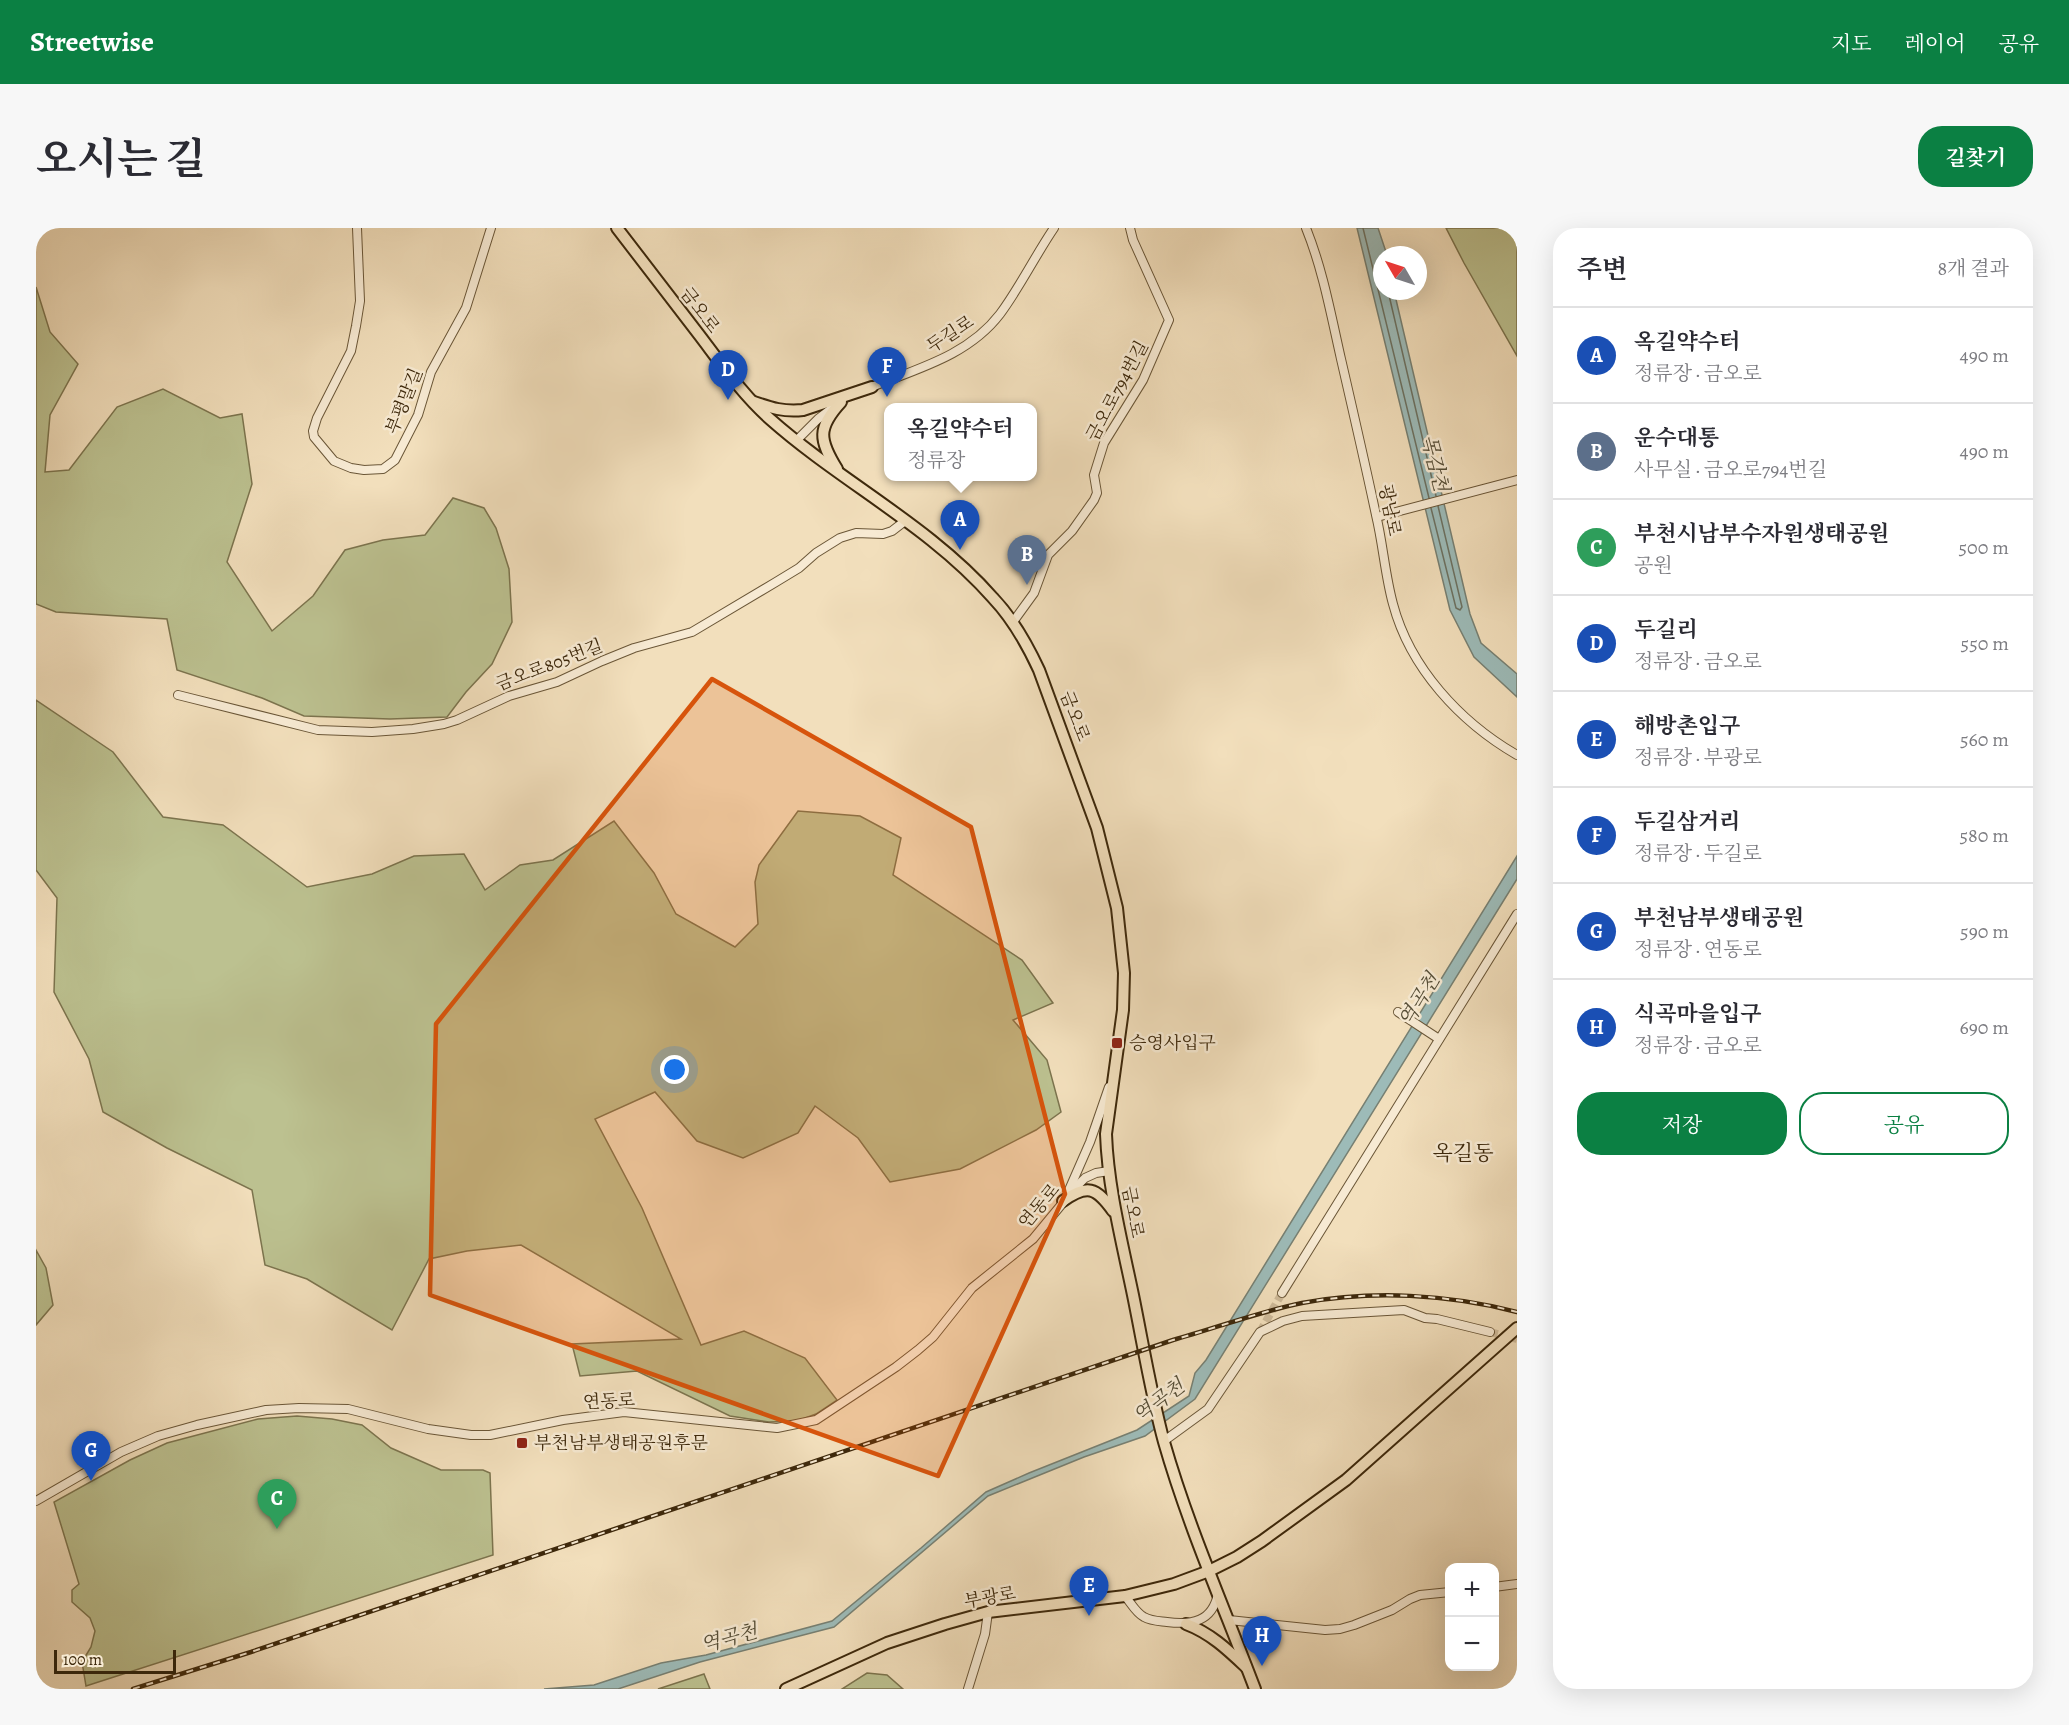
<!DOCTYPE html>
<html lang="ko">
<meta charset="utf-8">
<style>
body{margin:0;font-family:Alegreya,"Noto Serif KR",serif;background:#f7f7f7;color:#2b2b33}
.controls{position:absolute;right:18px;bottom:18px;display:grid;overflow:hidden;border-radius:12px;box-shadow:0 6px 24px #0002}
.controls button{width:54px;height:54px;display:grid;place-items:center;padding:0;border:0;border-bottom:2px solid #e1e1e2;background:#fff;color:#2b2b33;font:30px sans-serif}
.compass{position:absolute;left:1337px;top:18px;width:54px;height:54px;border-radius:50%;background:#fff;box-shadow:0 6px 24px #0002;rotate:309deg}
.scale{position:absolute;left:18px;bottom:15px;width:122px;box-sizing:border-box;padding-left:6px;border:3px solid #3d280b;border-top:0;font-size:16px;line-height:21px;white-space:nowrap;color:#3d280b;-webkit-text-stroke:4px #f7ead3;paint-order:stroke}
.you{position:absolute;left:639px;top:842px;width:21px;height:21px;margin:-15px;border:4px solid #fff;border-radius:50%;background:#1a73e8;box-shadow:0 0 0 9px #1a73e833}
.badge{display:grid;place-items:center;width:39px;height:39px;border-radius:50%;background:#0b8043;color:#fff;font-size:20px;font-weight:700}
.pin{position:absolute;translate:-50% -50px;filter:drop-shadow(0 2px 3px #0008)}
.pin::after{content:'';position:absolute;top:32px;width:21px;height:18px;background:inherit;clip-path:polygon(0 0,100% 0,50% 100%)}
.popup{position:absolute;left:848px;top:175px;width:153px;height:78px;box-sizing:border-box;display:grid;place-content:center;border-radius:12px;background:#fff;filter:drop-shadow(0 2px 4px #0005);font-size:20px;white-space:nowrap;color:#7c7c81}
.popup b{font-size:22px;color:#2b2b33}
.popup::after{content:'';position:absolute;left:50%;top:100%;margin-left:-12px;border:12px solid transparent;border-top-color:#fff}
.list{margin:0;padding:0;list-style:none}
h2{display:flex;justify-content:space-between;align-items:center;height:78px;margin:0;padding:0 24px;font-size:26px}
h2 small{font-size:20px;font-weight:400;color:#7c7c81}
.list li{display:grid;grid-template-columns:39px 1fr auto;gap:18px;align-items:center;box-sizing:border-box;height:96px;padding:0 24px;border-top:2px solid #e1e1e2}
.list b{display:block;font-size:22px;white-space:nowrap}
.list p{margin:0;font-size:20px;white-space:nowrap;color:#7c7c81}
.list em{font-size:20px;font-style:normal;color:#7c7c81}
.actions{display:flex;gap:12px;padding:18px 24px}
.actions a{flex:1;padding:14px 0;border:2px solid #0b8043;border-radius:24px;text-align:center;font-size:21px;color:#0b8043}
.actions .main{background:#0b8043;color:#fff}
.map{position:relative;flex:none;width:1481px;height:1461px;overflow:hidden;border-radius:24px}
header{display:flex;align-items:center;gap:36px;box-sizing:border-box;height:84px;padding:0 30px;background:#0b8043;color:#fff}
header strong{font-size:28px}
nav{display:flex;gap:33px;margin-inline-start:auto;font-size:21px}
.intro{display:flex;align-items:center;justify-content:space-between;box-sizing:border-box;height:144px;padding:0 36px}
h1{margin:0;font-size:42px}
.button{padding:15px 27px;border-radius:24px;background:#0b8043;color:#fff;font-size:21px;font-weight:700}
main{display:flex;gap:36px;padding:0 36px}
aside{flex:1;background:#fff;border-radius:24px;box-shadow:0 6px 24px #0002}
.map>svg:first-child{display:block}
</style>
<header>
<strong>Streetwise</strong>
<nav><a>지도</a><a>레이어</a><a>공유</a></nav>
</header>
<div class="intro"><h1>오시는 길</h1><a class="button">길찾기</a></div>
<main>
<div class="map">
<svg width="1481" height="1461" viewBox="0 0 1481 1461">
<rect width="100%" height="100%" fill="#f2dfbc"/>
<filter id="stains"><feTurbulence type="fractalNoise" baseFrequency=".00333" numOctaves="4"/><feColorMatrix values="0 0 0 0 .2 0 0 0 0 .09 0 0 0 0 .02 0 0 0 .5 -.17"/></filter>
<radialGradient id="worn" r=".72"><stop offset=".6" stop-color="#630" stop-opacity="0"/><stop offset="1" stop-color="#630" stop-opacity=".3"/></radialGradient>
<!-- green -->
<g fill="#bcc190" stroke="#7c744e" stroke-width="1.5">
<path d="M1410 0H1481V128L1428 35Z"/>
<path d="M0 59 14 104 42 136 14 187 9 244 33 242 81 179 127 161 184 190 206 186 216 256 191 334 236 403 277 368 309 322 347 312 389 307 417 270 448 280 460 300 473 341 476 394 456 436 430 464 411 489 354 491 268 488 226 470 141 442 131 391 20 384 0 376Z"/>
<path d="M0 472 77 524 127 589 187 597 271 659 336 646 378 628 428 626 449 662 484 637 517 632 578 593 618 645 640 686 699 719 722 696 719 654 723 637 762 583 824 588 865 610 857 647 986 732 1017 775 977 792 1011 832 1025 884 1000 902 924 941 854 954 822 910 779 878 762 905 707 930 661 913 619 864 559 891 606 980 665 1117 708 1103 769 1130 801 1172 780 1186 761 1193 733 1194 694 1188 601 1143 544 1148 536 1116 645 1111 485 1017 431 1023 393 1031 356 1102 271 1051 229 1037 216 962 131 920 67 884 53 831 18 764 21 670 0 642Z"/>
<path d="M0 1022 10 1040 17 1077 0 1097Z"/>
<path d="M261 1188 296 1191 326 1197 355 1220 405 1242H447L454 1245 457 1327 50 1458 46 1434 55 1419 59 1403 54 1390 36 1374V1362L43 1356 18 1274 94 1232 131 1215 222 1191Z"/>
<path d="M831 1445 851 1447 867 1461H806Z"/>
<path d="M668 1446 674 1461H622Z"/>
</g>
<!-- water -->
<g fill="#9dbbb8" stroke="#778073" stroke-width="1.5">
<path d="M1321 0H1342L1351 27H1346V63H1358L1434 386 1445 415 1481 446V469L1438 429 1414 382Z"/>
<path d="M1481 628V651L1159 1171 1109 1208 1048 1229 952 1268 798 1399 664 1434 582 1461H508L558 1457 625 1435 670 1427 796 1393 885 1320 950 1264 993 1245 1101 1202 1153 1168 1159 1145 1170 1132Z"/>
</g>
<g fill="none" stroke-linecap="round" stroke-linejoin="round">
<!-- shore -->
<g stroke="#6d7262" stroke-width="1.5">
<path d="M1327 0 1393 270"/>
<path d="M1352 63 1400 268"/>
<path d="M1395 280 1420 380 1424 382 1426 379 1402 278"/>
</g>
<!-- minor-tunnel -->
<g stroke="#ceba99" stroke-width="8" stroke-dasharray="8 4" stroke-linecap="butt">
<path d="M1224 1104 1246 1065"/>
<path d="M1454 1104 1481 1111"/>
</g>
<!-- minor casing -->
<g stroke="#6a5637" stroke-width="10">
<g id="minor">
<path d="M321 0 324 73 320 98 315 123 281 190 277 203 278 209 298 233 315 240 328 242 347 241 359 232 382 187 395 144 430 80 455 0"/>
<path d="M1270 0C1287 42 1295 87 1305 131 1317 183 1329 235 1340 287 1347 316 1349 347 1357 376 1374 440 1424 494 1481 527"/>
<path d="M833 160C880 141 932 128 964 86 984 59 999 28 1018 0"/>
<path d="M760 213 782 191 799 178"/>
<path d="M1341 289 1481 252"/>
<path d="M977 394 998 365 1012 327 1036 303 1058 272 1061 265 1058 247 1068 215 1107 152 1133 92 1097 12 1094 0"/>
<path d="M142 467 282 502 336 504 377 501 408 496 421 492 473 468 521 454 566 433 598 420 656 404 740 354 763 340 780 325 804 310 820 305 847 306 856 303 869 293"/>
<path d="M1362 784 1403 811"/>
<path d="M1033 962 1054 914 1073 859"/>
<path d="M1246 1065 1481 686"/>
<path d="M1128 1213 1172 1181 1224 1104 1247 1093 1266 1088 1368 1082 1389 1090 1401 1091 1454 1104"/>
<path d="M0 1273 85 1224 122 1208 161 1197 230 1182 263 1180 312 1181 392 1201 435 1207H454L527 1192 588 1184 741 1200 780 1192 860 1139 882 1122 897 1109 936 1060 997 1011 1040 959 1049 950 1060 945 1073 943"/>
<path d="M1458 1359 1481 1356"/>
<path d="M1089 1368C1095 1375 1100 1385 1108 1389 1115 1393 1123 1393 1131 1394 1156 1397 1176 1394 1182 1366"/>
<path d="M1193 1392 1289 1402 1304 1401 1318 1397 1356 1382 1374 1371 1384 1367 1414 1364"/>
<path d="M932 1461 949 1406 952 1384"/>
</g>
</g>
<!-- major casing -->
<g stroke="#3d280b" stroke-width="14">
<g id="major">
<path d="M581 0C609 36 636 72 664 108 686 137 707 167 734 191 805 254 894 298 957 370 977 391 991 416 1003 442L1061 600 1081 680 1088 745 1087 782 1070 906C1072 960 1086 1014 1097 1067 1107 1116 1115 1166 1128 1214 1152 1298 1188 1379 1219 1461"/>
<path d="M718 174C735 180 748 184 767 182L836 159"/>
<path d="M801 241C783 212 781 200 805 174"/>
<path d="M1027 973C1051 956 1060 959 1077 983"/>
<path d="M1150 1396C1174 1405 1191 1421 1210 1439"/>
<path d="M750 1461 851 1415 909 1396 952 1384 1089 1368 1138 1356 1173 1343 1201 1329 1226 1313 1310 1252 1481 1100"/>
</g>
</g>
<!-- minor -->
<use href="#minor" stroke="#f7ead3" stroke-width="8"/>
<!-- major -->
<use href="#major" stroke="#f2dfbc" stroke-width="10"/>
<!-- rail casing -->
<g stroke="#3d280b" stroke-width="4.5">
<path id="rail" d="M97 1461 215 1424 1137 1112C1180 1100 1222 1084 1266 1075 1336 1062 1412 1066 1481 1084"/>
</g>
<!-- rail -->
<use href="#rail" stroke="#f7ead3" stroke-width="2" stroke-dasharray="7" stroke-linecap="butt"/>
</g>
<!-- marked area -->
<path fill="#d7540c" fill-opacity="0.2" stroke="#d7540c" stroke-width="4.5" stroke-linejoin="round" d="M676 451 935 599 1029 966 902 1248 394 1067 400 796Z"/>
<!-- markers -->
<g fill="#8f2418" stroke="#f7ead3" stroke-width="2">
<rect x="1075" y="809" width="12" height="12" rx="3"/>
<rect x="480" y="1209" width="12" height="12" rx="3"/>
</g>
<g text-anchor="middle" dominant-baseline="central" stroke-width="5" stroke-linejoin="round" paint-order="stroke">
<!-- street labels -->
<g font-size="18" fill="#3d280b" stroke="#f7ead3">
<text transform="translate(664 82) rotate(53)">금오로</text>
<text transform="translate(914 106) rotate(-33)">두길로</text>
<text transform="translate(1081 163) rotate(-62)">금오로794번길</text>
<text transform="translate(368 173) rotate(-68)">부평말길</text>
<text transform="translate(1354 282) rotate(79)">광남로</text>
<text transform="translate(513 437) rotate(-21)">금오로805번길</text>
<text transform="translate(1039 488) rotate(69)">금오로</text>
<text transform="translate(1003 978) rotate(-50)">연동로</text>
<text transform="translate(1097 984) rotate(79)">금오로</text>
<text transform="translate(573 1173) rotate(-3)">연동로</text>
<text transform="translate(954 1369) rotate(-10)">부광로</text>
</g>
<!-- poi labels -->
<g font-size="18" fill="#3d280b" stroke="#f7ead3" text-anchor="start">
<text x="1093" y="815">승영사입구</text>
<text x="498" y="1215">부천남부생태공원후문</text>
</g>
<!-- water labels -->
<g font-size="20" font-style="italic" fill="#554d36" stroke="#f7ead3">
<text transform="translate(1399 235) rotate(76)">목감천</text>
<text transform="translate(1383 772) rotate(-58)">역곡천</text>
<text transform="translate(1123 1173) rotate(-37)">역곡천</text>
<text transform="translate(693 1410) rotate(-15)">역곡천</text>
</g>
<!-- quarter labels -->
<g font-size="21" fill="#3d280b" stroke="#f7ead3">
<text x="1427" y="925">옥길동</text>
</g>
</g>
<rect width="100%" height="100%" filter="url(#stains)"/>
<rect width="100%" height="100%" fill="url(#worn)"/>
</svg>
<div class="controls">
<button>+</button>
<button>−</button>
</div>
<svg class="compass" viewBox="-18 -18 36 36"><path d="M0-13l5 13h-10z" fill="#e53935"/><path d="M0 13l5-13h-10z" fill="#7c7c81"/></svg>
<div class="scale">100 m</div>
<div class="you"></div>
<div class="pin badge" style="left:924px;top:322px;background:#1a4fb4">A</div>
<div class="popup"><b>옥길약수터</b>정류장</div>
<div class="pin badge" style="left:991px;top:357px;background:#5c6f8a">B</div>
<div class="pin badge" style="left:241px;top:1301px;background:#2e9e5b">C</div>
<div class="pin badge" style="left:692px;top:172px;background:#1a4fb4">D</div>
<div class="pin badge" style="left:1053px;top:1388px;background:#1a4fb4">E</div>
<div class="pin badge" style="left:851px;top:169px;background:#1a4fb4">F</div>
<div class="pin badge" style="left:55px;top:1253px;background:#1a4fb4">G</div>
<div class="pin badge" style="left:1226px;top:1438px;background:#1a4fb4">H</div>
</div>
<aside>
<h2>주변<small>8개 결과</small></h2>
<ul class="list">
<li><span class="badge" style="background:#1a4fb4">A</span><div><b>옥길약수터</b><p>정류장 · 금오로</p></div><em>490 m</em></li>
<li><span class="badge" style="background:#5c6f8a">B</span><div><b>운수대통</b><p>사무실 · 금오로794번길</p></div><em>490 m</em></li>
<li><span class="badge" style="background:#2e9e5b">C</span><div><b>부천시남부수자원생태공원</b><p>공원</p></div><em>500 m</em></li>
<li><span class="badge" style="background:#1a4fb4">D</span><div><b>두길리</b><p>정류장 · 금오로</p></div><em>550 m</em></li>
<li><span class="badge" style="background:#1a4fb4">E</span><div><b>해방촌입구</b><p>정류장 · 부광로</p></div><em>560 m</em></li>
<li><span class="badge" style="background:#1a4fb4">F</span><div><b>두길삼거리</b><p>정류장 · 두길로</p></div><em>580 m</em></li>
<li><span class="badge" style="background:#1a4fb4">G</span><div><b>부천남부생태공원</b><p>정류장 · 연동로</p></div><em>590 m</em></li>
<li><span class="badge" style="background:#1a4fb4">H</span><div><b>식곡마을입구</b><p>정류장 · 금오로</p></div><em>690 m</em></li>
</ul>
<div class="actions"><a class="main">저장</a><a>공유</a></div>
</aside>
</main>
